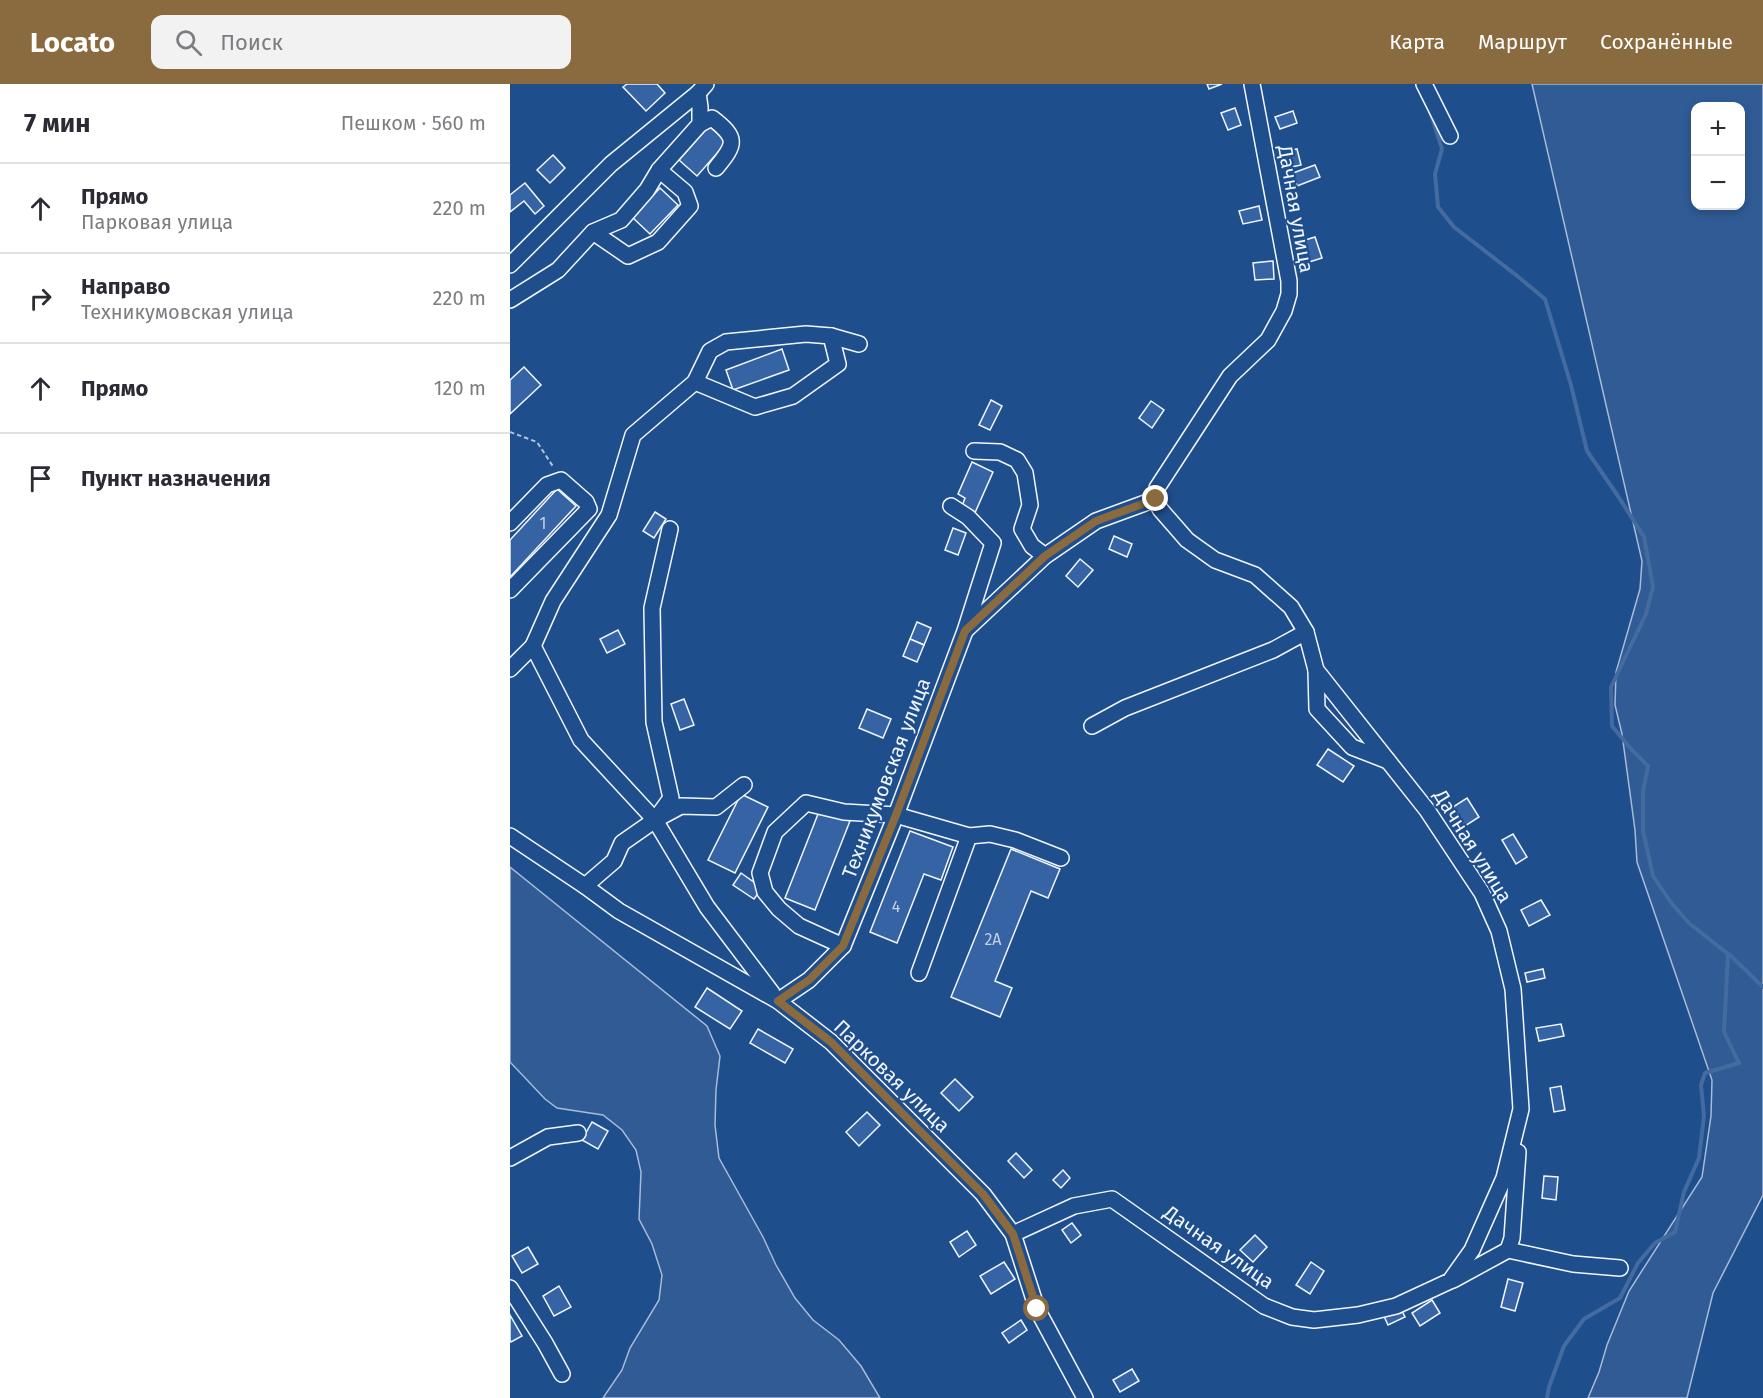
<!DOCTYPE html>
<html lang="ru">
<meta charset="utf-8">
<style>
body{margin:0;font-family:"Fira Sans",sans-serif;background:#f2f2f3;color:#2b2b33}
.controls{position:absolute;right:18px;top:18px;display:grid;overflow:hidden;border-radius:12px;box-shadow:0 3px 9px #0003}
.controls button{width:54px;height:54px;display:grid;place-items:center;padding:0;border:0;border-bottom:2px solid #e1e1e2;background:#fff;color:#2b2b33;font:30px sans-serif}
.stop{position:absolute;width:18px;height:18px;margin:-14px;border:4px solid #8a6a3f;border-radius:50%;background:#fff}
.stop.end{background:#8a6a3f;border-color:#fff;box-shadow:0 2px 6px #0008}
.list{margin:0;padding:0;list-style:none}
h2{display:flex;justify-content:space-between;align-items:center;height:78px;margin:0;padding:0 24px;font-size:26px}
h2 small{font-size:20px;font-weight:400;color:#7c7c81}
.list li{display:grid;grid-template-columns:39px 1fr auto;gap:18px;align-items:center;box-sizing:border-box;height:90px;padding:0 24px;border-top:2px solid #e1e1e2}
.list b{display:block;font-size:22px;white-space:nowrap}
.list p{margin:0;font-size:20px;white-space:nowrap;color:#7c7c81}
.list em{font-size:20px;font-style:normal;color:#7c7c81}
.icon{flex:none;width:33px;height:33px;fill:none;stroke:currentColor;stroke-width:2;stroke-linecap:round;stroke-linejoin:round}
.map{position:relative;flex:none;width:1253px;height:1314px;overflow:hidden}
header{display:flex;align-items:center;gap:36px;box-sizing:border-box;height:84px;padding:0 30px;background:#8a6a3f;color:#fff}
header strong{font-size:28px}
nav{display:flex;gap:33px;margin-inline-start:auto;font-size:21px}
.search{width:420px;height:54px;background:#f2f2f3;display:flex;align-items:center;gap:15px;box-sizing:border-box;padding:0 21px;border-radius:12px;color:#7c7c81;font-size:22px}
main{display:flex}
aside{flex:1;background:#fff}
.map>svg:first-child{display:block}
</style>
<header>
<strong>Locato</strong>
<div class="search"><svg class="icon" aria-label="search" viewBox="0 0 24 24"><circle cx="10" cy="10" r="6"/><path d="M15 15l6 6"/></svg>Поиск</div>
<nav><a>Карта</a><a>Маршрут</a><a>Сохранённые</a></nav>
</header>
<main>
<aside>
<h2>7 мин<small>Пешком · 560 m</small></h2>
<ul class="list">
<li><svg class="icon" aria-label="ahead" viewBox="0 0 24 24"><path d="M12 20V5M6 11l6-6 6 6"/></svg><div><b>Прямо</b><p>Парковая улица</p></div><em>220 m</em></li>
<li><svg class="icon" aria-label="right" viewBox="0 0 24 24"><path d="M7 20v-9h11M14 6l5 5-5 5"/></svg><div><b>Направо</b><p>Техникумовская улица</p></div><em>220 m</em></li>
<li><svg class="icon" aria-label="ahead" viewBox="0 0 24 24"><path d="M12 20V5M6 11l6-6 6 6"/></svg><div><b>Прямо</b></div><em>120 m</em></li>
<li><svg class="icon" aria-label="arrive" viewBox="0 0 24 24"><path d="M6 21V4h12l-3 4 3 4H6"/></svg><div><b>Пункт назначения</b></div></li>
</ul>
</aside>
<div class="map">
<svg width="1253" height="1314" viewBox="0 0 1253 1314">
<rect width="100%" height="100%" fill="#1f4e8c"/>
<!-- built -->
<g fill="#305b95" stroke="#a8bbd7" stroke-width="1.5" fill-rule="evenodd">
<path d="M1022 0H1253V1111L1203 1209 1177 1314H1078L1089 1288 1097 1261 1119 1207 1192 1093 1201 1032 1202 996 1127 778 1125 746 1112 650 1105 621 1106 588 1130 505 1132 477ZM1230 22V122H1186V22Z"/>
<path d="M0 783 197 942 210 972 206 1006 205 1041 209 1074 253 1153 266 1181 285 1214 303 1236 329 1256 351 1282 370 1314H93L112 1286 120 1264 149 1216 152 1191 142 1160 129 1135 131 1088 126 1066 112 1046 93 1031 47 1024 35 1015 0 978Z"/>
</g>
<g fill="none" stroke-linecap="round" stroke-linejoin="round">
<!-- stream -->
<g stroke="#446ba0" stroke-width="4">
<path d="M919 24 932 65 925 90 928 123 944 143 1006 191 1035 215 1061 301 1077 367 1108 412 1134 453 1143 503 1136 530 1101 603 1102 642 1121 665 1138 682 1133 707V747L1143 792 1162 820 1179 839 1218 870 1214 948 1229 979 1195 989 1191 1001 1194 1032 1189 1074 1174 1108 1165 1148 1145 1159 1128 1179 1110 1214 1074 1235 1054 1262 1039 1303 1037 1314"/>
<path d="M1219 870 1253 903"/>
</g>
</g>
<!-- building -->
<g fill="#3563a3" stroke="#f2f6ff" stroke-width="1.5">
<path d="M117 0H147L155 9 136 27 113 3Z"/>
<path d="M697 0H712L699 5Z"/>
<path d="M725 24 731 41 718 46 711 29Z"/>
<path d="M783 27 787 39 770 45 765 33Z"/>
<path d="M199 42 217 58 187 92 169 76Z"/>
<path d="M787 65 791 81 772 85 768 69Z"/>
<path d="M43 71 55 84 40 99 27 86Z"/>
<path d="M805 81 810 93 787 102 783 89Z"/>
<path d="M15 99 34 122 25 130 14 117 0 128V111Z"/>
<path d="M150 104 168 121 140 150 122 133Z"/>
<path d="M749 122 752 136 733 140 729 127Z"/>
<path d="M805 153 812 174 796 179 789 158Z"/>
<path d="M763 177 764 195 745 196 743 179Z"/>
<path d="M272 265 279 286 223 306 216 286Z"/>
<path d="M14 283 31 301 0 330V296Z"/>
<path d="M481 316 492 322 480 346 469 341Z"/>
<path d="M641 317 654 326 642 344 629 334Z"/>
<path d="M462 378 483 388 464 431 451 425 455 414 448 410Z"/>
<path d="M47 405 66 422 0 493V456Z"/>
<path d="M145 428 156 435 144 454 133 447Z"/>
<path d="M443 444 456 449 448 471 435 466Z"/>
<path d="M604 452 622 460 617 473 599 465Z"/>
<path d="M570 475 583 486 568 503 556 492Z"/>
<path d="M407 538 421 544 414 561 400 555Z"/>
<path d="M108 546 115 560 97 569 90 555Z"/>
<path d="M400 555 414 561 407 578 393 572Z"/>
<path d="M174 615 184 641 170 646 161 620Z"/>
<path d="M357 625 381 635 373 654 349 644Z"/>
<path d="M818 665 844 682 833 698 807 681Z"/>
<path d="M231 710 258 723 225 789 198 776Z"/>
<path d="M957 714 969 733 955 742 943 723Z"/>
<path d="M310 725 340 737 305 826 275 814Z"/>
<path d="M400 747 443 763 431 796 414 790 387 859 360 848Z"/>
<path d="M1003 750 1017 773 1006 780 992 756Z"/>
<path d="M501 765 550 785 538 814 521 807 485 897 502 904 490 933 441 913Z"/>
<path d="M231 789 252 804 244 815 223 801Z"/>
<path d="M1031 816 1040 831 1019 842 1011 826Z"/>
<path d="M1033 885 1035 894 1017 898 1015 889Z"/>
<path d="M197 904 232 927 220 945 185 923Z"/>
<path d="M1051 940 1054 952 1029 957 1026 944Z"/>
<path d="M248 945 283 965 275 979 240 959Z"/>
<path d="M445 995 463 1013 449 1027 431 1009Z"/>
<path d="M1051 1002 1055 1026 1044 1028 1040 1004Z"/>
<path d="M357 1028 370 1041 349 1062 336 1048Z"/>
<path d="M82 1038 98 1047 88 1065 72 1056Z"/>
<path d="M506 1069 522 1086 514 1094 498 1077Z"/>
<path d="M553 1086 560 1094 551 1104 543 1096Z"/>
<path d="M1034 1092 1048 1093 1046 1116 1032 1114Z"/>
<path d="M562 1139 571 1151 561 1159 552 1146Z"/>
<path d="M457 1147 466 1161 449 1173 440 1158Z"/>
<path d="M745 1151 757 1163 743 1178 730 1166Z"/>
<path d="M18 1163 28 1180 12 1189 2 1172Z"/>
<path d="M494 1178 505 1195 481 1210 470 1192Z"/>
<path d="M801 1178 814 1187 800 1210 786 1201Z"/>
<path d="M998 1195 1013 1199 1005 1227 991 1223Z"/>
<path d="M49 1202 61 1223 44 1232 33 1212Z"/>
<path d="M922 1216 930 1229 910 1242 902 1229Z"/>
<path d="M890 1223 895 1233 878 1241 873 1230Z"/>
<path d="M0 1231 12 1252 1 1258 0 1256Z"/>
<path d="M511 1236 517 1246 499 1259 492 1249Z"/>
<path d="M622 1285 629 1297 610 1308 603 1296Z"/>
</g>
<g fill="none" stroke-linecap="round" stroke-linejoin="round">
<!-- minor casing -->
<g stroke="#f2f6ff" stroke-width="18">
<g id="minor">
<path d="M914 0 940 52"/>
<path d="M190 40 202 34C228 54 226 60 206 84"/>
<path d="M83 148 118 172 148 158 180 122 175 108 149 86"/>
<path d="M0 181 101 80 188 9 196 0"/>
<path d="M0 216 48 186 83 148 111 136 137 106 149 86 190 40V23L188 9"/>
<path d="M185 298 245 323 283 312 328 280 321 252"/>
<path d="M464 367 490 368 507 376 515 389 520 421 512 445 522 462 535 472"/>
<path d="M0 439 37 401 51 396 76 418 79 425 0 506"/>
<path d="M456 546 535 472 586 437 646 415"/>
<path d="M23 562 71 656 145 736 197 823 262 909"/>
<path d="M0 585 23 562 43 517 99 431 123 351 185 298 200 267 216 258 296 250 321 252 349 260"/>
<path d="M806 586 807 625 842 663 878 677"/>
<path d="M582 642 615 624 763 566 796 548"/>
<path d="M145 736 161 714 144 638 142 524 160 445"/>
<path d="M0 752 75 802 109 827 268 917 321 958 473 1110 503 1150 527 1225 575 1314"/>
<path d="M75 802 104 777 112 759 145 736 171 722 206 723 234 701"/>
<path d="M333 862 289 842 269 825 255 808 250 789 265 748 296 719 334 728 386 731 459 752 480 750 505 756 551 774"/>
<path d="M409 889 459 752"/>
<path d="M268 917 299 896 333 862 386 731 455 547 483 459 458 433 441 422"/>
<path d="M0 1074 38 1053 68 1049"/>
<path d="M503 1150 564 1122 602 1115 754 1222 782 1233 804 1236 848 1231 886 1222 940 1197 962 1166 994 1094 1011 1025 1003 905 989 847 972 809 917 726 806 586 796 548 781 523 745 491 705 476 677 456 650 425 646 415 647 404 720 292 758 256 774 227 779 210V197L742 0"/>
<path d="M998 1166 1063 1180 1110 1184"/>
<path d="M943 1196 998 1166 1002 1154 1008 1068"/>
<path d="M0 1204 35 1259 52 1290"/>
</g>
</g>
<!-- path -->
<path stroke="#b3c4dc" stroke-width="2" stroke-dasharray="4.5 3" stroke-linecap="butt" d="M0 348 27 358 44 384"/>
<!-- minor -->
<use href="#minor" stroke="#1f4e8c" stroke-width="15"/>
</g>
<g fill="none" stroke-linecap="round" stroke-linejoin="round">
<!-- route -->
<path stroke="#8a6a3f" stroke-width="8" d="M527 1225 503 1150 473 1110 321 958 268 917 299 896 333 862 386 731 455 547 535 472 586 437 646 415"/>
</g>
<g text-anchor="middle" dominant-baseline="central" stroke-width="4.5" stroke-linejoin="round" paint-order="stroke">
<!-- number labels -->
<g font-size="16" fill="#c3d1e8">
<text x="33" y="439">1</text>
<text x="386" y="822">4</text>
<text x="483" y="855">2А</text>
</g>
<!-- street labels -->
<g font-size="20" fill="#f2f6ff" stroke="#1f4e8c">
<text transform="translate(786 125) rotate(80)">Дачная улица</text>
<text transform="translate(376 694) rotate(-69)">Техникумовская улица</text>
<text transform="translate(963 762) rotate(58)">Дачная улица</text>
<text transform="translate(382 992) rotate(44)">Парковая улица</text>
<text transform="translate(709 1163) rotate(35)">Дачная улица</text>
</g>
</g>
</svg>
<div class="controls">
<button>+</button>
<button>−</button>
</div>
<div class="stop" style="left:527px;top:1225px"></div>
<div class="stop end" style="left:646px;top:415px"></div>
</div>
</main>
